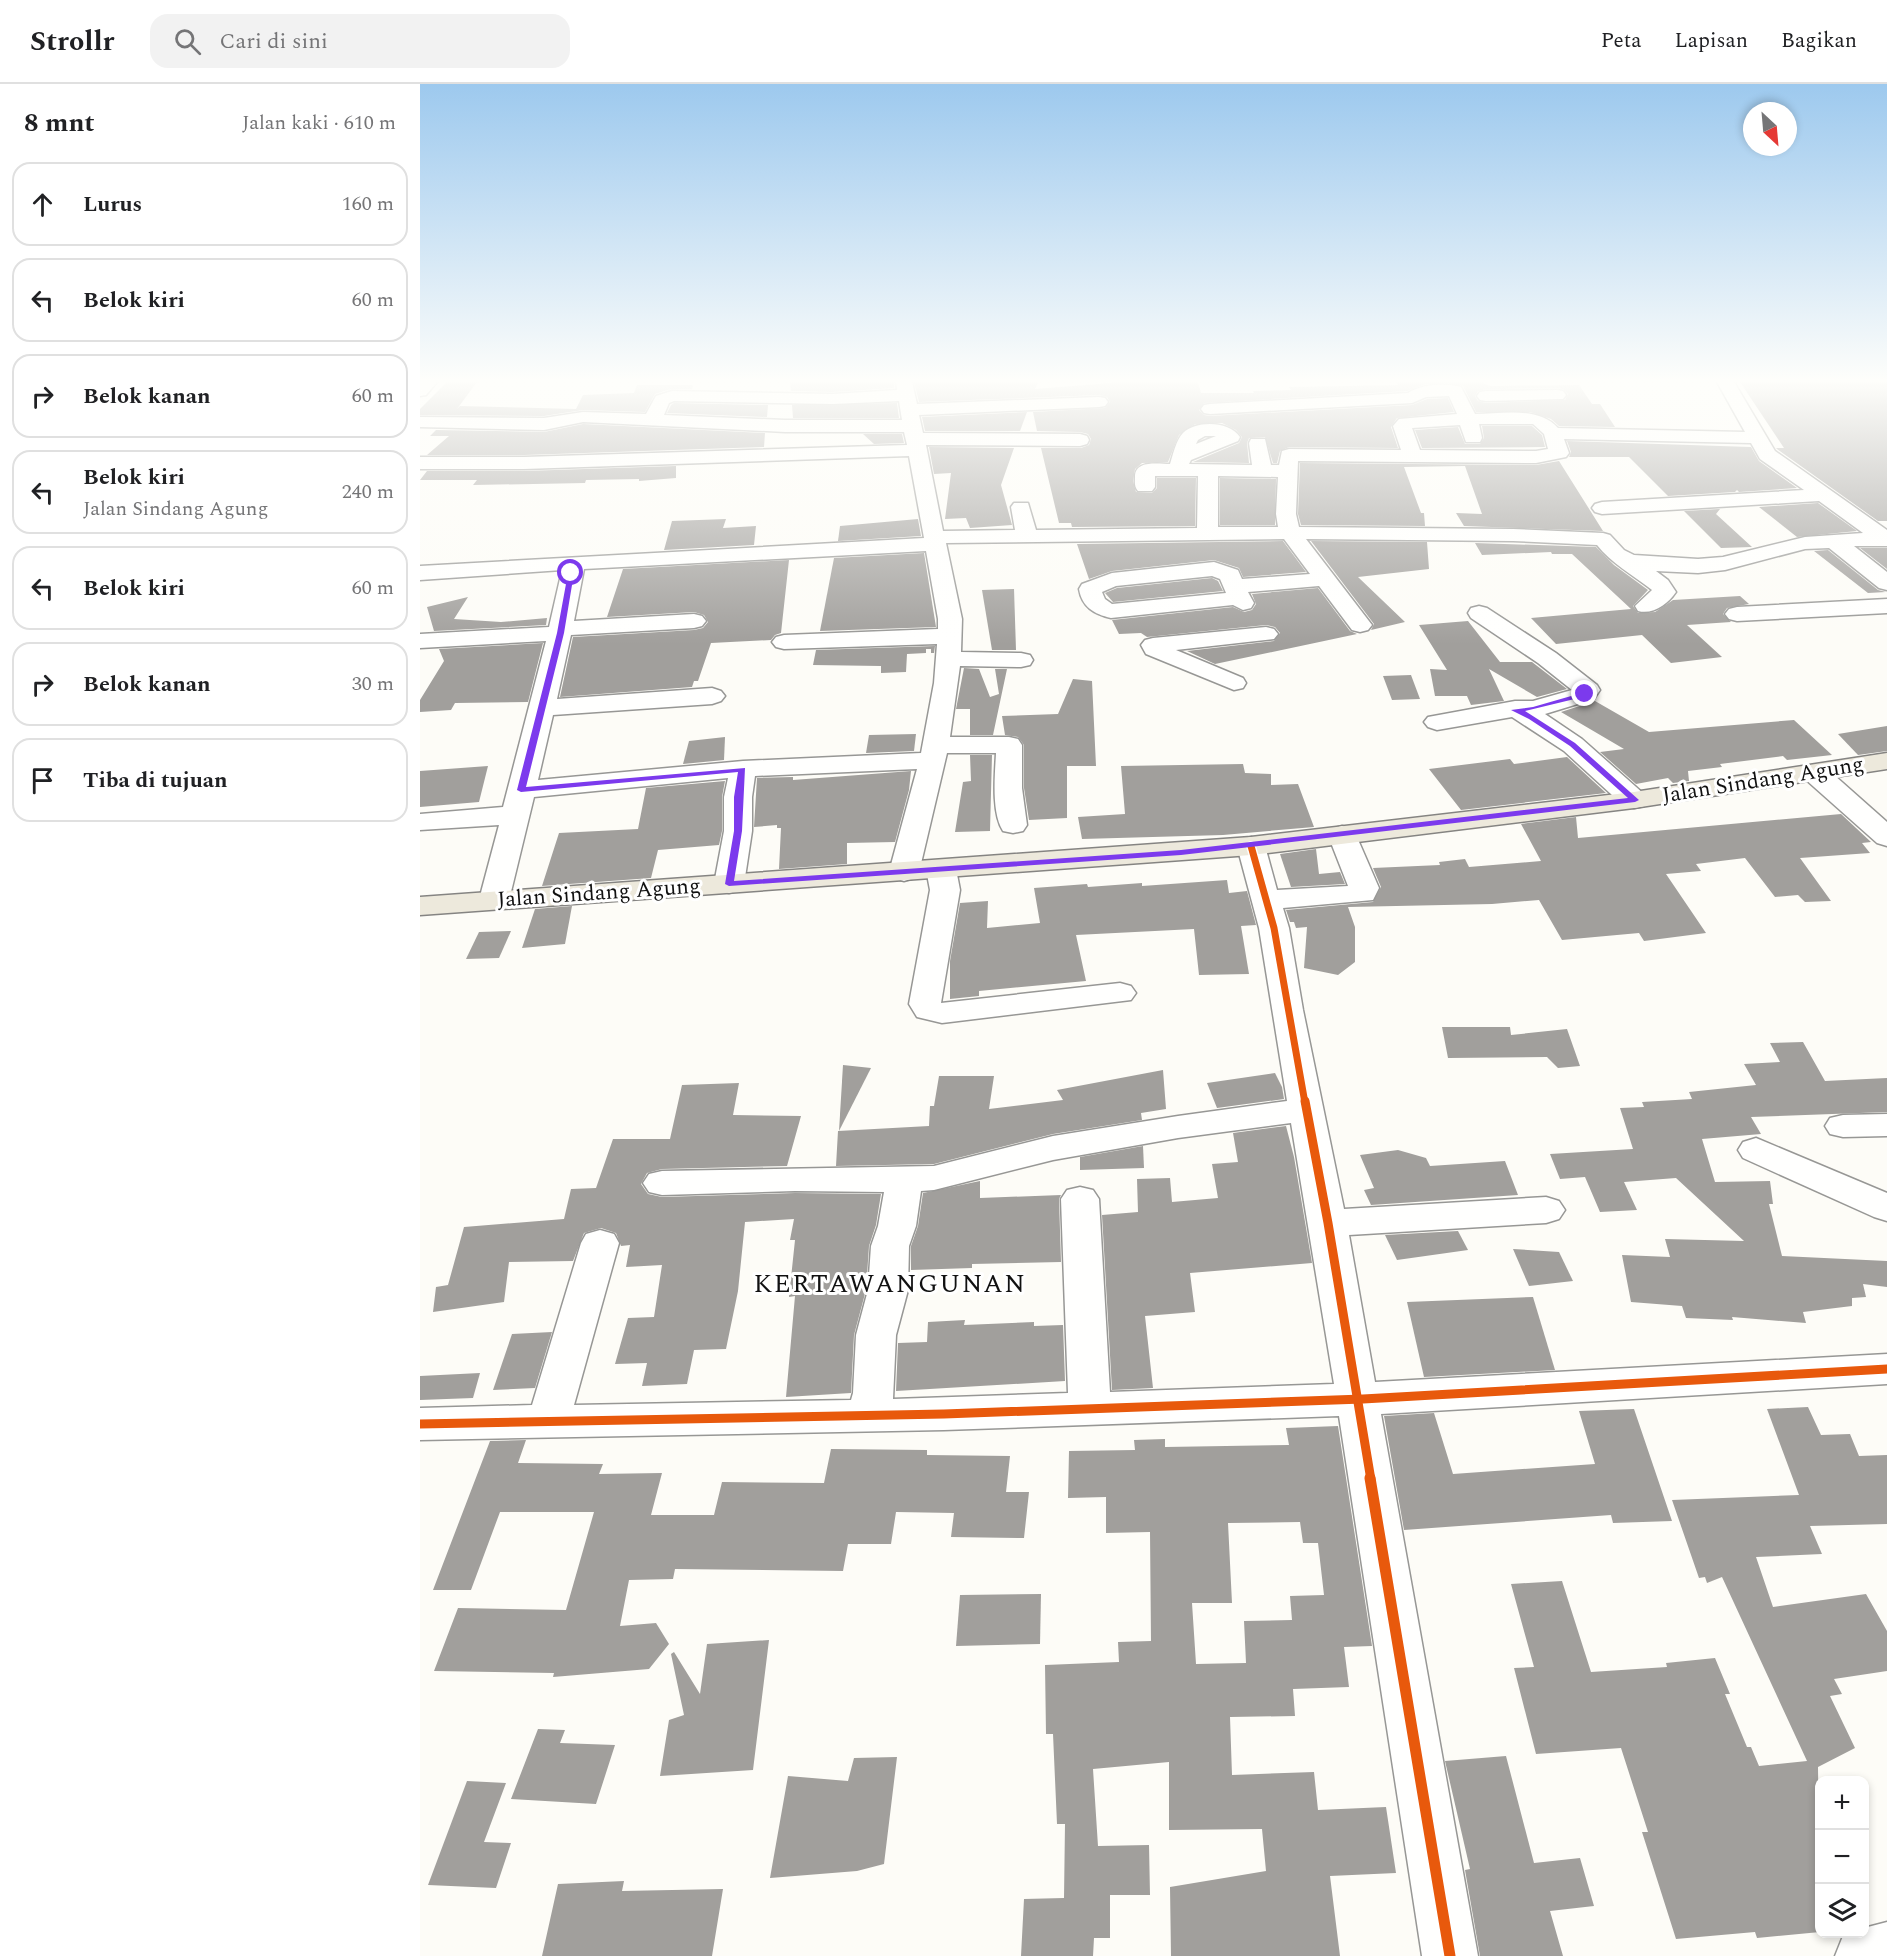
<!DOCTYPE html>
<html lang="id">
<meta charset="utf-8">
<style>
body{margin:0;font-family:Spectral,serif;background:#f2f2f2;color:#202124}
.controls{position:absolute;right:18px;bottom:18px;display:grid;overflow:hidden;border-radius:12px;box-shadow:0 3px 9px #0003}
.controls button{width:54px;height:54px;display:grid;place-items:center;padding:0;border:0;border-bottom:2px solid #e0e0e0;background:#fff;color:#202124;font:30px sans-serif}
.compass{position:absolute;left:1323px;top:18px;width:54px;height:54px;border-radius:50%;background:#fff;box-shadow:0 3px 9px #0003;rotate:154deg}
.stop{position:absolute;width:18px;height:18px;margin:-14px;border:4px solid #7c3aed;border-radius:50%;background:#fff}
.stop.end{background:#7c3aed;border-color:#fff;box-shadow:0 2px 6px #0008}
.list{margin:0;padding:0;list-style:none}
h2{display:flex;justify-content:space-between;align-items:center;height:78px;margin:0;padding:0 24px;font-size:26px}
h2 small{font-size:20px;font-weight:400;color:#757577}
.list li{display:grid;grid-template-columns:39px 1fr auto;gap:18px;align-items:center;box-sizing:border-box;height:84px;margin:0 12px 12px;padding:0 12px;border:2px solid #e0e0e0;border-radius:18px}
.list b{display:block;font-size:22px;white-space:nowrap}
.list p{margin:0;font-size:20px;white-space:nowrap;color:#757577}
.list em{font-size:20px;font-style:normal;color:#757577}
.icon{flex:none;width:33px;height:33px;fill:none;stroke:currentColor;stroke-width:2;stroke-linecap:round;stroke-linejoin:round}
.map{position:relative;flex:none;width:1467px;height:1872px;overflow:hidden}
header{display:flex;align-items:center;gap:36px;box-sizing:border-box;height:84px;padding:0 30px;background:#fff;border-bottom:2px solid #e0e0e0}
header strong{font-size:28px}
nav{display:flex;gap:33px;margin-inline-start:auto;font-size:21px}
.search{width:420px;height:54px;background:#f2f2f2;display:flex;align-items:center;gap:15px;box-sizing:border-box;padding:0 21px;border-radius:18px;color:#757577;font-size:22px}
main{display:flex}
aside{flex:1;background:#fff}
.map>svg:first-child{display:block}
</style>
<header>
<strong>Strollr</strong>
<div class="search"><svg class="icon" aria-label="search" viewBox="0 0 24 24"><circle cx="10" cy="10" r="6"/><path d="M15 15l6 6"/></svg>Cari di sini</div>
<nav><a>Peta</a><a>Lapisan</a><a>Bagikan</a></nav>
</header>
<main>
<aside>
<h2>8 mnt<small>Jalan kaki · 610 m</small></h2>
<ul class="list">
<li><svg class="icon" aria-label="ahead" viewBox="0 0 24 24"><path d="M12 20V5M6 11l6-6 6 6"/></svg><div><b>Lurus</b></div><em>160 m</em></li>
<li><svg class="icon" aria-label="left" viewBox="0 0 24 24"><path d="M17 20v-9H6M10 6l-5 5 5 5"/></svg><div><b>Belok kiri</b></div><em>60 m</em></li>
<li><svg class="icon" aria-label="right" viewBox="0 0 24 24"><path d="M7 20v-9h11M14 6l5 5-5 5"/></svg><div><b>Belok kanan</b></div><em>60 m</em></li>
<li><svg class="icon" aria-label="left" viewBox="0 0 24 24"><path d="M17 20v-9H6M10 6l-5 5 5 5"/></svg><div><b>Belok kiri</b><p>Jalan Sindang Agung</p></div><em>240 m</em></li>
<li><svg class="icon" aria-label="left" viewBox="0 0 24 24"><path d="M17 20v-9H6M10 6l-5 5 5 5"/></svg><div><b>Belok kiri</b></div><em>60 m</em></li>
<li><svg class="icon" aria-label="right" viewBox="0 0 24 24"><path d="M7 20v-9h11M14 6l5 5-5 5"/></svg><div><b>Belok kanan</b></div><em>30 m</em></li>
<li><svg class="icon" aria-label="arrive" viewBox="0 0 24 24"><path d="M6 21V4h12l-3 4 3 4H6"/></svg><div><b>Tiba di tujuan</b></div></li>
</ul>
</aside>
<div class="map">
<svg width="1467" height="1872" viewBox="0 0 1467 1872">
<rect width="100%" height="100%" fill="#fdfcf7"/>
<!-- building -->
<g fill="#a19f9c" fill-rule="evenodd">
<path d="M27 298H57L37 325 40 322 156 325 163 311 214 309 217 301H273L272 305H251L235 310 225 328 163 326 124 332 0 331V325Z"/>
<path d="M370 298H474V304L413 308 371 307Z"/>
<path d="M494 298H618L615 305 702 298H778L781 309H834L833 307 871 306 869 303 978 301 976 298H1062L1070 302 1159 301 1172 320H1180L1195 343 1139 342 1131 335 1110 328H1056L1043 302 1028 299 1006 300 987 307 784 319 779 326 784 331 790 332 992 321 1007 315 1028 314 1034 328 977 334 971 343 978 364 869 363 860 367 857 379H853L845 353 829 354 827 359 829 379 773 378 819 359 822 353 816 346 802 339 775 340 759 351 748 378 722 379 715 385 713 397 716 408 732 409 737 404V394H776L775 442 652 443 651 439H639L621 364H661L669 361 671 355 668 350 660 348 617 347 613 328 685 324 690 318 687 313 679 311 499 318ZM1137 304 1143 305 1148 310 1145 316 1066 319 1058 317 1055 312 1058 307 1066 305Z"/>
<path d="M1320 298H1467V437H1458L1357 365 1356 364H1364Z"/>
<path d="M254 319 348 321 347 333 247 329 251 321Z"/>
<path d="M477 319 479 334H373L372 321Z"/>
<path d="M607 328 600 347H505L502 333Z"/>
<path d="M163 340 345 349 344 363 104 371H7L29 352H10L16 346 124 348Z"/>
<path d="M1062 342H1112L1122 351 1125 363 1002 364 995 346 1038 343 1045 360H1060L1064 354Z"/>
<path d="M443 350H482L484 359 454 360Z"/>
<path d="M1147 357 1331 363 1339 377 1377 404 1319 408 1317 406 1315 408 1248 412 1209 373H1149L1151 368Z"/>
<path d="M509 363 594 364 581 401 592 441 550 444 546 434 525 435 531 389 514 390Z"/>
<path d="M1139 377 1183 447 1044 442 1036 429 1062 430 1045 382 984 383 1001 429H1004L1005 442 881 441 878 430 880 379 1116 381Z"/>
<path d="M256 382V394L219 397V395L166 396 165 399 53 401 57 396H0L7 387H104Z"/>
<path d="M800 394 856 395 855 441H800Z"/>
<path d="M1398 419 1437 447 1377 453 1339 423Z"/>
<path d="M1300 425 1296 430 1332 463 1301 464 1264 427Z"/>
<path d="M306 435 303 444 336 442 334 461 244 466 252 437Z"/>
<path d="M498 435 501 452 418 457 420 442Z"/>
<path d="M863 457 886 488 823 493 819 484 794 476 692 487 669 495 657 460Z"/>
<path d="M891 457 1007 458 1009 485 938 493 985 538 951 546 954 540Z"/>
<path d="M1055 459 1176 463 1194 481 1228 506 1213 522 1218 529 1235 528 1253 516 1320 512 1329 520 1307 524 1303 530 1311 538 1267 541 1302 573 1251 579 1222 551 1136 560 1111 534 1211 525 1152 470H1132L1131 468 1062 471Z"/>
<path d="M1440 464H1467V485Z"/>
<path d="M1408 466 1458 506 1466 508 1448 509 1394 467Z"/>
<path d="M504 469 516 543 400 547 414 474Z"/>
<path d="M369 476 361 549 355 551 351 556 291 559 278 597H274L272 603 140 613 153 553 274 546 283 544 288 538 284 531 274 528 187 533 203 485Z"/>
<path d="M792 494 798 497 803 507 693 518 685 509 697 504Z"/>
<path d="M898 504 930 547 937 550 795 580 767 567 854 557 860 549 855 543 846 541 727 553 721 549 699 550 692 536 813 523 824 528 832 526 836 520 832 510Z"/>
<path d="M594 505 596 566H572L562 506Z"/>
<path d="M48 513 34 535 81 538 127 534 126 541 14 547 7 523Z"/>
<path d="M1048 537 1080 578H1112L1147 605 1117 613 1069 585 1084 617 1051 621 1047 612H1015L1010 585 1027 586 999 541Z"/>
<path d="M123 559 108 618 35 619 31 626 0 628V616L24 577 19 565Z"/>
<path d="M515 562 514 569H511V565H506V569L487 570 486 588 461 589V582L393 581 396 566Z"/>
<path d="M544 584 559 585 570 613 579 610 575 585H587L573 651H550V625H536Z"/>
<path d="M991 591 1000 615 972 616 963 592Z"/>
<path d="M653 595 672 597 676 682H647V734L609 736 604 704V661L598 653 585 651 582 632 638 630Z"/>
<path d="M1175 617 1229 648 1374 636 1412 671 1367 676 1363 672 1300 680 1302 683 1268 687 1269 697 1253 699 1248 694 1216 700 1180 668 1204 665 1141 628Z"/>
<path d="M1467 642V667L1438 671 1418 650Z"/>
<path d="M496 650 494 667 446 669 449 651Z"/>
<path d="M305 653 304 676 263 680 269 657Z"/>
<path d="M550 671H572L570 747 535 748 543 698 551 697Z"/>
<path d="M1147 673 1186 709 1041 726 1009 685 1090 675 1094 680Z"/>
<path d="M823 680 825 689 851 690V701L878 700 894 743 803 751 662 755 658 733 705 730 701 682Z"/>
<path d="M68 682 59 718 0 723V687Z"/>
<path d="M491 687 489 706 475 758 427 759V780L359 785 361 744H357V741L334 743 337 694 373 693V696Z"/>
<path d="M305 697 302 713V747L299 761 238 766 231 794 122 802 139 749 218 745 226 704Z"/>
<path d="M1421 730 1451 758 1442 759 1450 769 1380 774 1411 817 1385 818 1378 811 1355 813 1325 774 1276 780 1281 787 1246 790 1286 849 1224 857 1219 849 1142 856 1119 816 1072 820 928 823 935 843V878L918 891 884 884 887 843 876 844 874 838H870L866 826 953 818 961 803 953 784 1020 781 1019 778 1045 775 1049 783 1121 777 1101 740 1156 733 1158 754Z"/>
<path d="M896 765 899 790 920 788 925 800 871 803 860 770Z"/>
<path d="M807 796 809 809 827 807 836 841 821 842 829 890 779 891 774 845 656 851 666 897 559 907V912L530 915V877L540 819 568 817 567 844 620 839 614 804 667 800 668 803 722 799V802Z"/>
<path d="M152 822 145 860 102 864 115 825Z"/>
<path d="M91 847 79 874 46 875 59 848Z"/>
<path d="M1022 943H1090L1091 951 1147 945 1160 982 1138 984 1127 973 1028 974Z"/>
<path d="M1383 958 1405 997 1467 994V1028L1331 1033 1341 1050 1282 1055 1295 1098 1350 1097 1353 1120H1349L1362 1172 1467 1177V1203L1443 1200 1446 1213 1432 1214V1222L1383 1228 1386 1239 1312 1233 1313 1236 1266 1234 1262 1222 1211 1218 1202 1171 1250 1173 1245 1155 1324 1157 1256 1094 1204 1098 1217 1126 1180 1128 1165 1093 1140 1095 1130 1070 1213 1065 1200 1024 1224 1023 1222 1018 1272 1015 1269 1008 1336 1001 1324 980 1360 978 1350 959Z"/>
<path d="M423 981 451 984 419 1047Z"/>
<path d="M743 986 746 1025 721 1029 722 1036 633 1050 514 1080 416 1082 418 1047 509 1042 510 1022H514L519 992H574L569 1025 643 1016 637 1006Z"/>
<path d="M855 989 862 1003 864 1015 797 1024 787 999Z"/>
<path d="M319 999 313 1031 381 1032 367 1082 242 1085 227 1089 221 1100 228 1110 242 1113 375 1109 461 1110 456 1141 449 1162 446 1206 434 1251 431 1309 366 1313 375 1212 369 1213 375 1156H370L374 1135 325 1138 318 1207 306 1265 274 1266 267 1300 222 1302 227 1279 195 1280 208 1234 234 1233 242 1181 206 1183 210 1161 201 1162 196 1149 181 1144 164 1149 153 1177 89 1178 84 1218 13 1228 16 1203 28 1201 44 1143 144 1135 151 1105 176 1104 193 1055H250L262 1001Z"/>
<path d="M866 1042 874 1073 892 1179 770 1189 775 1228 725 1232 733 1304 692 1306 682 1131 718 1128 717 1095 750 1094 752 1118 798 1114 792 1080 818 1078 813 1049Z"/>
<path d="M723 1062 724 1084 660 1086V1073Z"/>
<path d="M978 1066 1006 1074 1010 1082 1085 1077 1098 1111 951 1121 944 1106 954 1104 940 1071Z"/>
<path d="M560 1097V1114L641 1111 639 1115 641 1178 552 1180V1184L491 1186V1162L498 1142 503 1109Z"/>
<path d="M1038 1147 1048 1166 977 1176 965 1151Z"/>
<path d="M1093 1165 1139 1168 1153 1197 1109 1202Z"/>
<path d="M1113 1213 1135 1286 1004 1293 987 1218Z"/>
<path d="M545 1236 544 1241 614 1238V1242L643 1241 645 1297 476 1307 478 1259 507 1258 508 1238Z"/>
<path d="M132 1248 115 1304 73 1306 92 1250Z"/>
<path d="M60 1289 53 1314 0 1316V1292Z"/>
<path d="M1388 1323 1401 1351 1430 1350 1439 1372 1467 1371V1440L1390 1442 1402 1470 1336 1473 1353 1523 1446 1510 1467 1547V1587L1414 1595 1422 1610 1410 1612 1435 1664 1398 1683 1400 1848 1337 1854 1335 1848 1256 1855 1222 1748H1228L1201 1664 1116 1670 1094 1584 1114 1583 1091 1500 1142 1497 1171 1588 1247 1583 1246 1579 1295 1574 1310 1610H1305L1327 1663H1331L1339 1682 1387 1677 1302 1493 1287 1499 1285 1493 1279 1494 1252 1416 1379 1411 1347 1325Z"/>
<path d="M1214 1325 1252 1437 1193 1439 1191 1431 984 1446 964 1332 1014 1329 1033 1390 1175 1380 1159 1327Z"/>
<path d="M918 1342 952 1562 924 1563 929 1603 873 1605 875 1632 810 1633 812 1691 894 1688 898 1726 966 1723 976 1789 910 1792 920 1872H751L750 1803 846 1787 842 1745 749 1746V1678L673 1685 678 1762 729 1761 730 1811H690V1854H674L673 1872H601L604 1815 644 1814 645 1740H637L633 1650H626L625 1581 699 1578 698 1558 731 1557 730 1448 686 1449V1413L648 1414 649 1367 715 1366 714 1356 745 1355V1363L869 1361 866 1344ZM880 1438 883 1459H898L904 1511 870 1512 872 1536 824 1537 826 1579 776 1580 772 1519H812L808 1439Z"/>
<path d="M106 1356 98 1379 183 1380 179 1390 242 1389 231 1431H294L302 1398 404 1399 411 1365 507 1366V1371L590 1372 586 1408H609L604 1454 531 1453 534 1429 476 1428 471 1460H428L423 1487 255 1485 253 1495 209 1496 200 1542 236 1539 249 1560 229 1585 133 1593 134 1589 14 1587 38 1524 146 1526 174 1428H80L51 1506H13L70 1357Z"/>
<path d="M621 1510 620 1560 536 1562 540 1511Z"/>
<path d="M349 1556 333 1686 240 1692 249 1636 264 1631 251 1570 254 1568 280 1610 287 1560Z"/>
<path d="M118 1645 145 1646 140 1659 195 1661 176 1720 91 1715Z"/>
<path d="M1086 1672 1114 1779 1160 1774 1174 1822 1130 1827 1143 1872H1060L1045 1786 1050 1785 1025 1677Z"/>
<path d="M477 1673 464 1780 437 1787 350 1794 368 1692 428 1697 434 1674Z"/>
<path d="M47 1697 86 1699 64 1758 91 1759 76 1804 8 1801Z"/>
<path d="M204 1797 202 1807 303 1805 292 1872H122L138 1800Z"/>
</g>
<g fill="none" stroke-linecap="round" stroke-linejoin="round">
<!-- minor casing -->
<g stroke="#979795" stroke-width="3">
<g id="minor">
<path d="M0 298H17L6 311 0 312Z"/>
<path d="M476 298H492L497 320 679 313 685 314 688 318 685 322 679 323 499 331 503 349 660 350 667 352 669 356 667 360 660 362 506 361 523 447 595 446 591 423 594 419H608L616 446 777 444 778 392H735V403L732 407H718C714 402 715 399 715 392 716 376 738 380 750 380 753 371 756 356 763 349 777 336 809 337 820 353L818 357 771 376 769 380 832 381 829 359 831 355H845L851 381H859L862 367 869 365 981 366 973 342 979 335 1037 330 1029 312 1006 313 992 319 790 330 784 329 781 325 784 321 790 320 988 309C1002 300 1025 299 1041 303L1055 330C1082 330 1118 322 1138 344L1325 348 1297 298H1314L1355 367 1467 446V462H1434L1467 488V506L1459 504 1409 464 1385 465 1305 486 1278 489 1236 487 1248 496 1256 508C1248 520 1233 531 1218 527L1215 522 1232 506C1213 491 1191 479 1177 461L1093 457 886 455 952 541 948 546 940 548 932 546 899 502 828 508 834 519 831 524 823 526 813 521 691 534C674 530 662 523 659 505L662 500 692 489 794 478 818 486 822 495 890 490 864 455 526 459 542 535 541 568 601 569 610 571 613 576 610 581 601 583 540 582 530 653H589L598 655 602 661V704L607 741 603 747 593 749 583 747C571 729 575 690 576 669H527L499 788 494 794 484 797 474 794 469 788 497 685 335 692 332 713V747L324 800 319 806 309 809 299 806 294 800 304 747V713L308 694 114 713 89 816 85 822 74 825 63 822 59 816 79 741 0 746V730L83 723 126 557 0 564V550L129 543 142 486 0 496V482L504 454 489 372 104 385H0V373H104L487 361 484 348H365L163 338 124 346 0 343V333L124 334 163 328 226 330 236 312 252 307 413 310 477 306ZM254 317 413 320 479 317 482 336H365L244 331 249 319ZM1059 340H1113L1124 350 1128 365 1116 367 1000 366 992 344 1040 341 1046 358H1060L1062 354ZM785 352H796L776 360 778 356ZM1144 355 1331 359 1340 375 1384 406 1182 418 1175 420 1172 424 1175 428 1182 430 1399 417 1443 449 1385 453 1303 473 1278 475 1214 471 1204 466 1190 451 1183 449 1093 445 879 443 876 430 878 377 1116 379 1146 373 1149 369ZM798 392 858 393 856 430 858 443H798ZM506 467 518 535V545L364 551 356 553 352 558 356 563 364 565 517 560 514 599 501 669 323 677 118 696 133 631 292 620 301 617 305 612 301 607 292 604 137 615 151 551 274 544 282 542 286 537 282 532 274 530 154 537 164 485ZM792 492 800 495 806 509 692 520 685 515 682 508 696 502Z"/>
<path d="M1137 306 1143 307 1146 311 1143 315 1066 317 1060 316 1057 312 1060 308 1066 307Z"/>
<path d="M1467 515V529L1317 537 1309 535 1305 530 1309 525 1317 523Z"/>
<path d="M1059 522 1067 524 1136 569 1177 601 1180 606 1174 615 1125 630 1162 655 1224 710 1228 716 1224 722 1214 724 1204 722 1144 667 1092 633 1017 646 1008 643 1004 638 1008 633 1095 617H1113L1152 606 1118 579 1051 534 1048 529 1051 524Z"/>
<path d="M846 543 854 545 858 550 854 555 756 566 823 594 826 599 823 604 814 606 726 570 721 561 725 556 733 554Z"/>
<path d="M1395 681 1405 683 1467 738V762L1457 759 1385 695 1382 689 1385 683Z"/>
<path d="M922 742 932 745 936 751 959 804 953 816 863 824 869 844 883 926 924 1125 1126 1113 1139 1117 1145 1126 1139 1135 1126 1139 929 1151 955 1298 1467 1270V1300L961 1330 1058 1872H1002L919 1332 524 1346 0 1356V1324L112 1321 161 1159 166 1150 180 1146 194 1150 199 1159 154 1321 431 1316 433 1309 436 1251 448 1206 451 1162 458 1142 464 1108 375 1107 242 1111 229 1108 223 1099 229 1090 242 1087 514 1082 633 1052 758 1032 867 1017 839 844 817 762 821 756 831 753 841 756 845 762 857 806 928 802 908 751 912 745ZM871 1039 914 1300 690 1308 679 1115 673 1106 660 1103 647 1106 641 1115 648 1309 473 1315 476 1251 488 1206 489 1162 496 1142 501 1107 514 1106 633 1076 758 1054Z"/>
<path d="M521 776 531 779 536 785 540 806 521 919 700 899 711 902 716 909 711 916 522 939 497 933 489 920 510 806 506 785 511 779Z"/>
<path d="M1467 1030V1052L1423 1053 1410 1050 1405 1042 1410 1034 1423 1031Z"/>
<path d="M1336 1054 1467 1109V1137L1454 1133 1323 1074 1318 1066 1323 1058Z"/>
<path d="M1467 1838V1872H1415L1423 1852 1430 1850H1444V1844Z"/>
</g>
</g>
<!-- major casing -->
<g stroke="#858482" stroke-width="3">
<path id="major" d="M1467 669V685L1214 724 831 771 0 831V813L831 753 1214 708Z"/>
</g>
<!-- minor -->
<use href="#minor" fill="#fffffe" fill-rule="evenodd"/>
<!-- major -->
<use href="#major" fill="#ede9dc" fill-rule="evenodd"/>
<!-- cycleway-far2 casing -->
<g stroke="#fff" stroke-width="10">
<path id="cycleway-far2" d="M831 762 854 844 885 1019"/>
</g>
<!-- cycleway-far1 casing -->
<g stroke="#fff" stroke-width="13">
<g id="cycleway-far1">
<path d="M885 1017 908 1139 951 1396"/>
<path d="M0 1340 524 1330 943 1315 1467 1285"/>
</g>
</g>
<!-- cycleway casing -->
<g stroke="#fff" stroke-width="15">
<path id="cycleway" d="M950 1394 1030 1872"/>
</g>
<!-- cycleway-far2 -->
<use href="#cycleway-far2" stroke="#e8590c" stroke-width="7"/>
<!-- cycleway-far1 -->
<use href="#cycleway-far1" stroke="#e8590c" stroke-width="9"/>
<!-- cycleway -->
<use href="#cycleway" stroke="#e8590c" stroke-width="11"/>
</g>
<!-- sky -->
<linearGradient id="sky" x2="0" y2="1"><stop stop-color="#9dc9ee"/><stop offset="0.53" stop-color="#fefefb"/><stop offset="1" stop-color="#fefefb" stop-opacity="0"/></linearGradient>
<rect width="1467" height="560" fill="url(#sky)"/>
<!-- route -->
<path fill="#7c3aed" d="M151 487 154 489 144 549 106 703 325 684 322 747 314 797 761 766 1208 714 1150 662 1109 635 1091 626 1113 623 1165 608 1167 612 1105 627 1155 659 1219 716 1215 718 761 771 309 802 305 800 314 747V713L318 688 101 708 97 706 137 549 148 489Z"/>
<g text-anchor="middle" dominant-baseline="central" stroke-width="6" stroke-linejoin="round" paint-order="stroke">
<!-- street labels -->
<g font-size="22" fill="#111" stroke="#fff">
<text transform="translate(1343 696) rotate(-9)">Jalan Sindang Agung</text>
<text transform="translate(179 809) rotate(-4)">Jalan Sindang Agung</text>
</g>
<!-- quarter labels -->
<g font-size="26" letter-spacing="1.5" fill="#111" stroke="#fff">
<text x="470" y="1200">KERTAWANGUNAN</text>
</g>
</g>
</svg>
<div class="controls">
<button>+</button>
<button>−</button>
<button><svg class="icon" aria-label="layers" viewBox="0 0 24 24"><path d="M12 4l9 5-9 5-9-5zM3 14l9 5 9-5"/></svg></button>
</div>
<svg class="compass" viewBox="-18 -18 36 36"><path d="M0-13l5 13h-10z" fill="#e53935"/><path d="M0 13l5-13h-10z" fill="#757577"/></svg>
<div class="stop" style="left:151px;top:489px"></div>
<div class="stop end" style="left:1165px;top:610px"></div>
</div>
</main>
